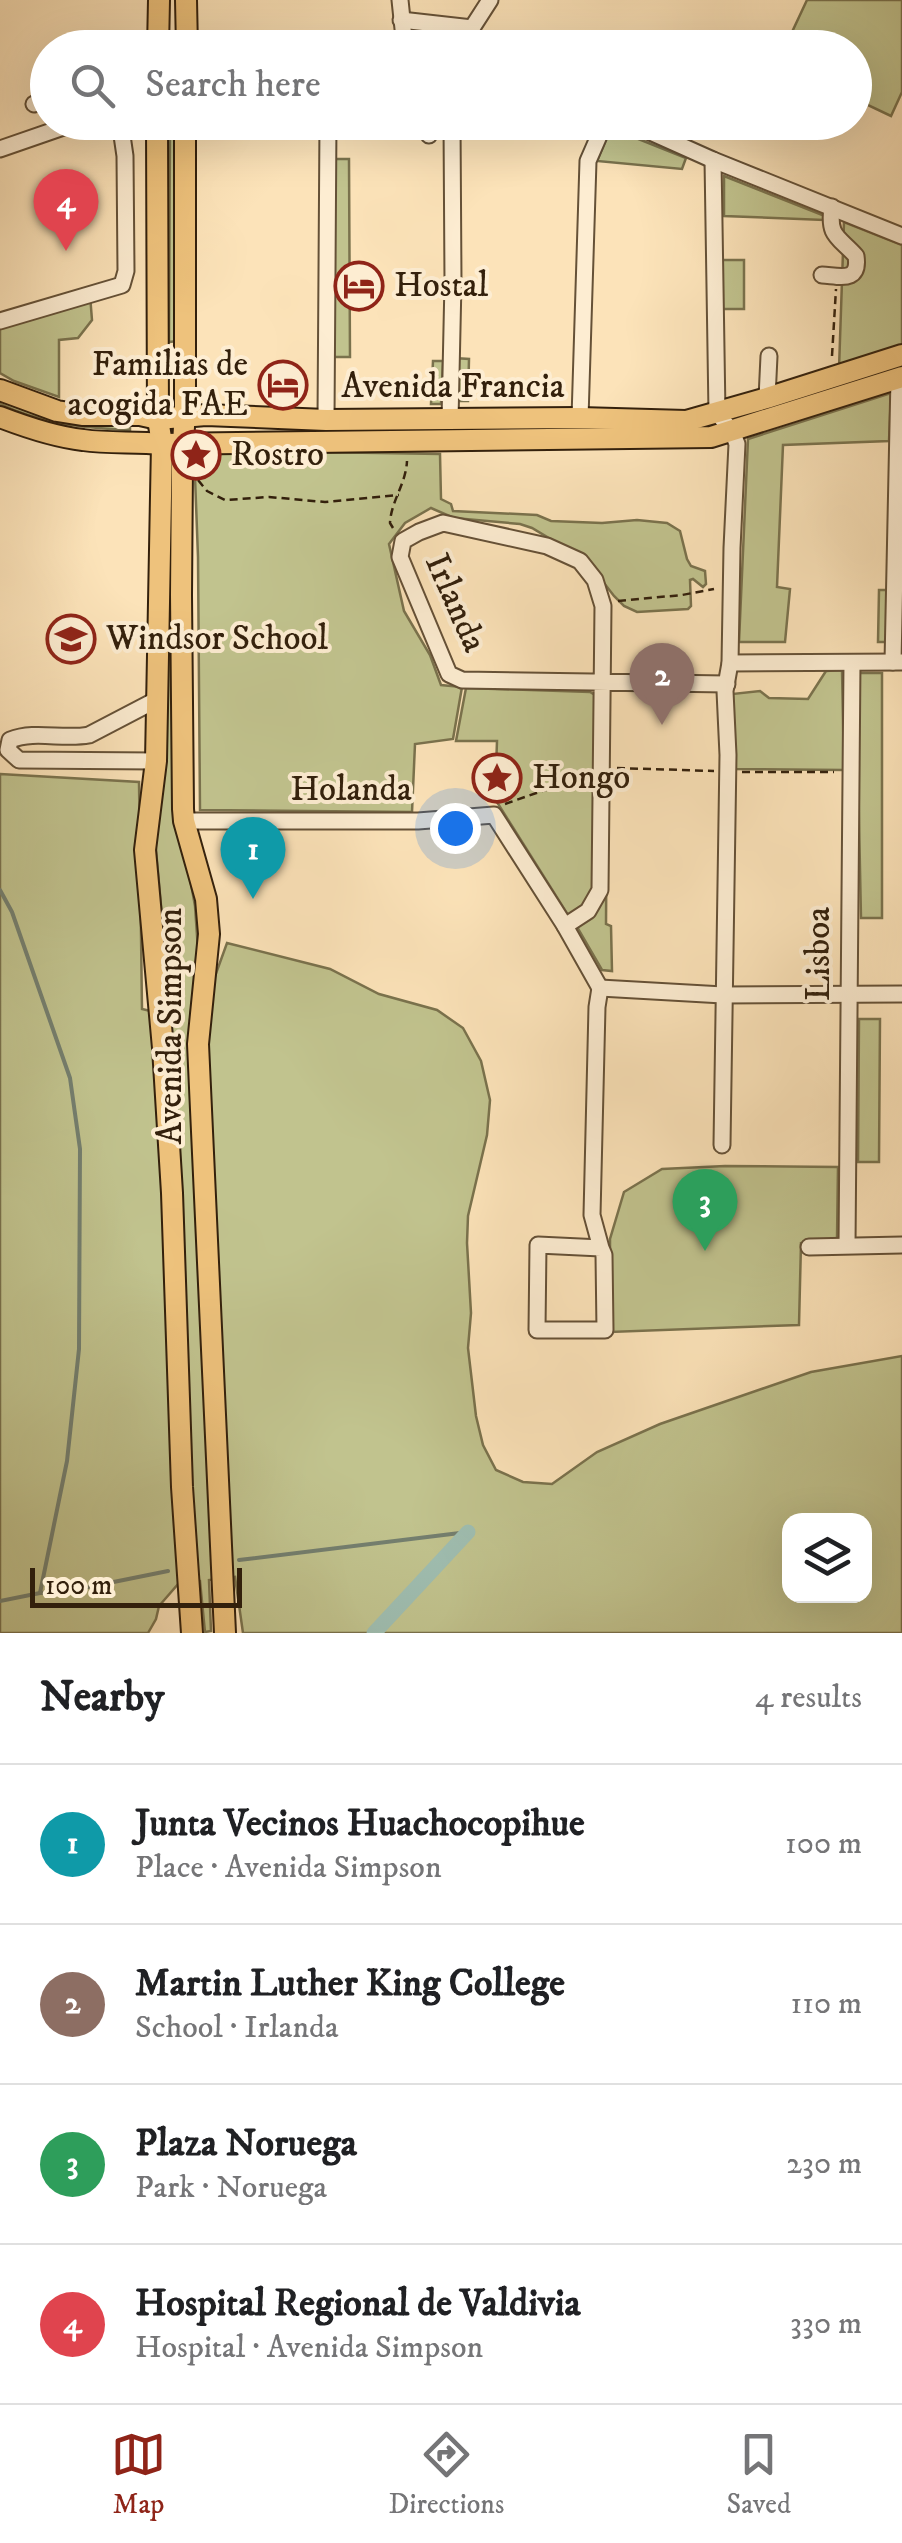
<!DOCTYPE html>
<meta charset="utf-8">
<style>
body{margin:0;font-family:"IM FELL DW Pica",serif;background:#f6f6f6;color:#202124}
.controls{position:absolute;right:30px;bottom:30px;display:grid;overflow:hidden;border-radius:20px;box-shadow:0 10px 40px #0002}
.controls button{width:90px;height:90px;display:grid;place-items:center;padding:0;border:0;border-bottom:2px solid #e0e0e0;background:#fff;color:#202124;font:50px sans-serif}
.scale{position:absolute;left:30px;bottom:25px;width:212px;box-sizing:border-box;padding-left:10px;border:5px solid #33200c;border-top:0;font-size:28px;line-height:35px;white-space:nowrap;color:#33200c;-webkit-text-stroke:8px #fdedd2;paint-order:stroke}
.you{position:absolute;left:455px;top:828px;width:35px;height:35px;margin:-25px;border:8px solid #fff;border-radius:50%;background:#1a73e8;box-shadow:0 0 0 15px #1a73e833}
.badge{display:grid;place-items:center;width:65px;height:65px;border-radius:50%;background:#8f2418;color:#fff;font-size:32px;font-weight:700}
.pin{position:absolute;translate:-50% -82px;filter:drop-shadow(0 2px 5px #0008)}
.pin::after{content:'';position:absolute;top:52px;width:35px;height:30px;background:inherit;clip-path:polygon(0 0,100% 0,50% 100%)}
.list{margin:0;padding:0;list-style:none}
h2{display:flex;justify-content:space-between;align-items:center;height:130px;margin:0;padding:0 40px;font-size:42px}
h2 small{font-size:32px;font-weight:400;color:#757577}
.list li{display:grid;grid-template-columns:65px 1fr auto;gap:30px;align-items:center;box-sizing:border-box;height:160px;padding:0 40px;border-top:2px solid #e0e0e0}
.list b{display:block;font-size:38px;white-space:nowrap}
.list p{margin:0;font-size:32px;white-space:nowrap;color:#757577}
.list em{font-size:32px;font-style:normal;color:#757577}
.icon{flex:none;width:55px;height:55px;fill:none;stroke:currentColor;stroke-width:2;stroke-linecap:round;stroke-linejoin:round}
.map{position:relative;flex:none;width:902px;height:1633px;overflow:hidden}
.search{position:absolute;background:#fff;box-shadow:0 10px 40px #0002;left:30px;right:30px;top:30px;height:110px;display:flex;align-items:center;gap:25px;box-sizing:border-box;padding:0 35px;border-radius:55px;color:#757577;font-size:38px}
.sheet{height:770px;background:#fff}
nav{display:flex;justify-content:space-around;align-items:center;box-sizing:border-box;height:140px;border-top:2px solid #e0e0e0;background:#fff;font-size:28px;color:#757577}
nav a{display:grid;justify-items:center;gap:5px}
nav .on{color:#8f2418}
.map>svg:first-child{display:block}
</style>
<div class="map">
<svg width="902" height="1633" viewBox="0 0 902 1633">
<rect width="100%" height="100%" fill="#fce3b9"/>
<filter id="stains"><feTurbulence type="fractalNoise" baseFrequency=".002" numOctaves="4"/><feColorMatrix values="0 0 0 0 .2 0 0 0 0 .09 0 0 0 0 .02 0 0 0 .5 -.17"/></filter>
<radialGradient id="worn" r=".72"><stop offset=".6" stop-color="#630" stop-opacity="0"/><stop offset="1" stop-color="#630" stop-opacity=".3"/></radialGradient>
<!-- green -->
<g fill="#c1c38e" stroke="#7a724d" stroke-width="2.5" fill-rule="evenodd">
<path d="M807 0H902V92L891 116 855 99 854 48 785 47Z"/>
<path d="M179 122 178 341 169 342 170 123Z"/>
<path d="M611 128 686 158 682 169 597 161Z"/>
<path d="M330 159H349L350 357H327Z"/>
<path d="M724 176 825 216 824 220 724 216Z"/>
<path d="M844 222 902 245V347L839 369Z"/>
<rect x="720" y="260" width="24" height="49"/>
<path d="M90 295 92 320 78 338 59 340V397L14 381 0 373V324Z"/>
<path d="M454 358 469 359 468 401H453Z"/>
<path d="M433 361H443L441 404H431Z"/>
<path d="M891 393 889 441 783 445 777 587 790 589 785 642H739L748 439Z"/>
<path d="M0 397 130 424V430C84 428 42 424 0 404Z"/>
<path d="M194 450 440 454 441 499 451 504 453 511 537 515 551 521 602 523 637 520 667 523 680 531 687 559 691 566 705 571 706 584 703 587 693 579 690 580 691 606 688 609 637 612 624 606 614 596 587 561 532 528 520 524 454 518 431 508 405 523 389 544 404 611 430 655 441 685 462 687 453 739 415 744 412 812 200 810 198 557Z"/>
<path d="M169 461H173L186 856 195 906 198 950 190 1020 205 1024 214 979 227 943 330 969 379 994 437 1010 463 1028 481 1061 490 1100 487 1135 468 1216 467 1243 471 1313 468 1348 476 1416 483 1445 496 1470 523 1482 552 1484 597 1452 660 1424 811 1372 902 1356V1633H243L235 1577 209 1580 211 1631 205 1632 200 1581 179 1583 159 1606 156 1619 148 1633H0V774L139 782 142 1009 171 1016 154 828ZM790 1520H864V1596H790Z"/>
<path d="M879 590H888L887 642H878Z"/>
<path d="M842 670 844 770 734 769 732 694 760 691 769 698 808 699 826 671Z"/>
<path d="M856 673H882V918H861Z"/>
<path d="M466 688 590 692 595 695V891L590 902 568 915 495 799 497 741H456Z"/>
<path d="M607 770 606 924 611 926 612 971 602 970 577 927 590 914Z"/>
<path d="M859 1019H880L879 1162H858Z"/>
<path d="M725 1166 838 1167 837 1239 801 1243 799 1325 610 1332V1239L624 1192 662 1169Z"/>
</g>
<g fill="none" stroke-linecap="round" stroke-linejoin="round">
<!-- stream -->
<g stroke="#747f6f" stroke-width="4">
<path d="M0 890 12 912 70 1078 80 1149 79 1349 67 1461 40 1593"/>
<path d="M239 1560 468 1532"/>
<path d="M0 1601 40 1593 64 1592 168 1571"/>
</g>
<!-- canal -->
<path stroke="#9fbeb1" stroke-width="15" d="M374 1633 468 1532"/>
<!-- minor casing -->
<g stroke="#655137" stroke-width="19">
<g id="minor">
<path d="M400 0 405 48"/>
<path d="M401 20 472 28"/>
<path d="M466 48 472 28 490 0"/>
<path d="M34 104 48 99"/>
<path d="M628 122 713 160 902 236"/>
<path d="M429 135 430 122"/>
<path d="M0 149 78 122"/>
<path d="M713 160 717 413 732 431 737 444 732 548 730 663 725 691 728 755 722 1145"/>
<path d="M822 275C840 276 860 283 856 256 838 236 828 237 832 207"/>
<path d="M0 321 122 285 126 271 125 156 120 122"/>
<path d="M767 398 769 356"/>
<path d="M580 418 588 161 605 122"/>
<path d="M326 420 328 122"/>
<path d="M450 420 453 282 452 122"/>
<path d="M893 662 899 378"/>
<path d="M730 663 901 662"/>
<path d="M156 761 19 760 8 750 10 740C36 730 62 740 89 735L158 699"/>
<path d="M184 821H418L494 815 565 926 600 988"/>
<path d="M565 926 588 911 600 890 603 606 595 580 580 561 547 546 443 523 419 532 403 541 400 557 449 674 462 680 727 684"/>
<path d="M600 988 597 1007 592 1215 601 1248 538 1245 537 1330H605L604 1255 601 1248"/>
<path d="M600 988 723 995 902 994"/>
<path d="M847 1245 852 663"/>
<path d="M809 1247 902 1245"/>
</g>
</g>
<!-- major casing -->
<g stroke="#33200c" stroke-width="24">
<g id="major">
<path d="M186 0 187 48"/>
<path d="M158 48 159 0"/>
<path d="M157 122 158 419 162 444 156 761 145 850 163 1048 172 1193 182 1487 192 1633"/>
<path d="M185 122V407L182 465 181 595 183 809 184 821 206 899 209 934 198 1044 225 1633"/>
<path d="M0 390 57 411 82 415H140L158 419 206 415 326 420 580 418 686 421 767 398 902 355"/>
<path d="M0 417C26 427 56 437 83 440 109 444 136 441 162 444L711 437 902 377"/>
</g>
</g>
<!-- path -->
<g stroke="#33200c" stroke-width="2.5" stroke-dasharray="8 5" stroke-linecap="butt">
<path d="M832 356 836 289"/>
<path d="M198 480 207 491 225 500 269 497 325 502 399 495"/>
<path d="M393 528 390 523C391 501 406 484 407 461"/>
<path d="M618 601 682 595 714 589"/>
<path d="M617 768 714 771"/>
<path d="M742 772H834"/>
<path d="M505 804 542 791 588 779"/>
</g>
<!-- minor -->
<use href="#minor" stroke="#fdedd2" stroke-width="15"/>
<!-- major -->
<use href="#major" stroke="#eec27c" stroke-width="20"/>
</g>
<!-- icons -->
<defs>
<g id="hotel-ring" transform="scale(2.5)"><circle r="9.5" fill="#fdedd2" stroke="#8f2418" stroke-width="1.5"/><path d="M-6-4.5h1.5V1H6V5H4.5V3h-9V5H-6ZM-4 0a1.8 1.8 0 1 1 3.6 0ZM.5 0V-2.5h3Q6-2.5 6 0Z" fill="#8f2418"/></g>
<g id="sight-ring" transform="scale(2.5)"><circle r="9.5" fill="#fdedd2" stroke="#8f2418" stroke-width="1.5"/><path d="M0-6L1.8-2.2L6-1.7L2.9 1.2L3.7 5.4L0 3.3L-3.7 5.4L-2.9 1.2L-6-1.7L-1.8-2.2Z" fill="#8f2418"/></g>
<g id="school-ring" transform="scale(2.5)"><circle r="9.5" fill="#fdedd2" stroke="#8f2418" stroke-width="1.5"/><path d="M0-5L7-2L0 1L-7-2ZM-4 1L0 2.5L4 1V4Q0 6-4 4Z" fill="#8f2418"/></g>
</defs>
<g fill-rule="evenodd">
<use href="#hotel-ring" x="359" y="286"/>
<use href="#hotel-ring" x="283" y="385"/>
<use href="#sight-ring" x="196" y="455"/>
<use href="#school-ring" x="71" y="639"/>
<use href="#sight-ring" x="497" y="778"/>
</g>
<g text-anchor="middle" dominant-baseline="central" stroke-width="8" stroke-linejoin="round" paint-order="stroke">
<!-- poi labels -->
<g font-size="35" fill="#33200c" stroke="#fdedd2" text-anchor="start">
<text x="394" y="286">Hostal</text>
<text x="248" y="365" text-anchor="end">Familias de<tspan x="248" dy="40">acogida FAE</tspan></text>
<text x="231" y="455">Rostro</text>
<text x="106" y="639">Windsor School</text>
<text x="532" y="778">Hongo</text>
</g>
<!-- street labels -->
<g font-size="35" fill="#33200c" stroke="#fdedd2">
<text x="453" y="387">Avenida Francia</text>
<text transform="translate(455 603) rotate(66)">Irlanda</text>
<text x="351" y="790">Holanda</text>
<text transform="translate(819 954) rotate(-90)">Lisboa</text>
<text transform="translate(171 1026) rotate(-90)">Avenida Simpson</text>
</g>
</g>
<rect width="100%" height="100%" filter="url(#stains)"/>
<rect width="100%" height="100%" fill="url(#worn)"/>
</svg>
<div class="controls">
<button><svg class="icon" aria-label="layers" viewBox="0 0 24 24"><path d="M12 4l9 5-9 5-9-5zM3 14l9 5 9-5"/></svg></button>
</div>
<div class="scale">100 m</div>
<div class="you"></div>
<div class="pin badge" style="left:253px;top:899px;background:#0f9aa8">1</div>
<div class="pin badge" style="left:662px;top:725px;background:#8d6e63">2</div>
<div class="pin badge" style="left:705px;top:1251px;background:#2e9e5b">3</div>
<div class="pin badge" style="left:66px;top:251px;background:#e0444e">4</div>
<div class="search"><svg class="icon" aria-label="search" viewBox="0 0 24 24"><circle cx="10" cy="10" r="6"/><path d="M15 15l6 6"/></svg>Search here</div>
</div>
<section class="sheet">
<h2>Nearby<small>4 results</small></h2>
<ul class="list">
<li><span class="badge" style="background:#0f9aa8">1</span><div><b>Junta Vecinos Huachocopihue</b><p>Place · Avenida Simpson</p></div><em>100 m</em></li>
<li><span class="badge" style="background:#8d6e63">2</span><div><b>Martin Luther King College</b><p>School · Irlanda</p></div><em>110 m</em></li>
<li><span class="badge" style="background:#2e9e5b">3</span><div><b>Plaza Noruega</b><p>Park · Noruega</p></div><em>230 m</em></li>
<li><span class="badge" style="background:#e0444e">4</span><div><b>Hospital Regional de Valdivia</b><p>Hospital · Avenida Simpson</p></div><em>330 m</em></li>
</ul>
</section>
<nav>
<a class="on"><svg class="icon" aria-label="map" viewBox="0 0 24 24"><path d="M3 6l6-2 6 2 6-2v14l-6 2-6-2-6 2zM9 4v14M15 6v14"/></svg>Map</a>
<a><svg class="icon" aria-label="directions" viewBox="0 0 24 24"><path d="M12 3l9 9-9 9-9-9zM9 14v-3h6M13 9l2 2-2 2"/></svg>Directions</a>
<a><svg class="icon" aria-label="saved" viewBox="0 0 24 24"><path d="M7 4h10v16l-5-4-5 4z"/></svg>Saved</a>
</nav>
